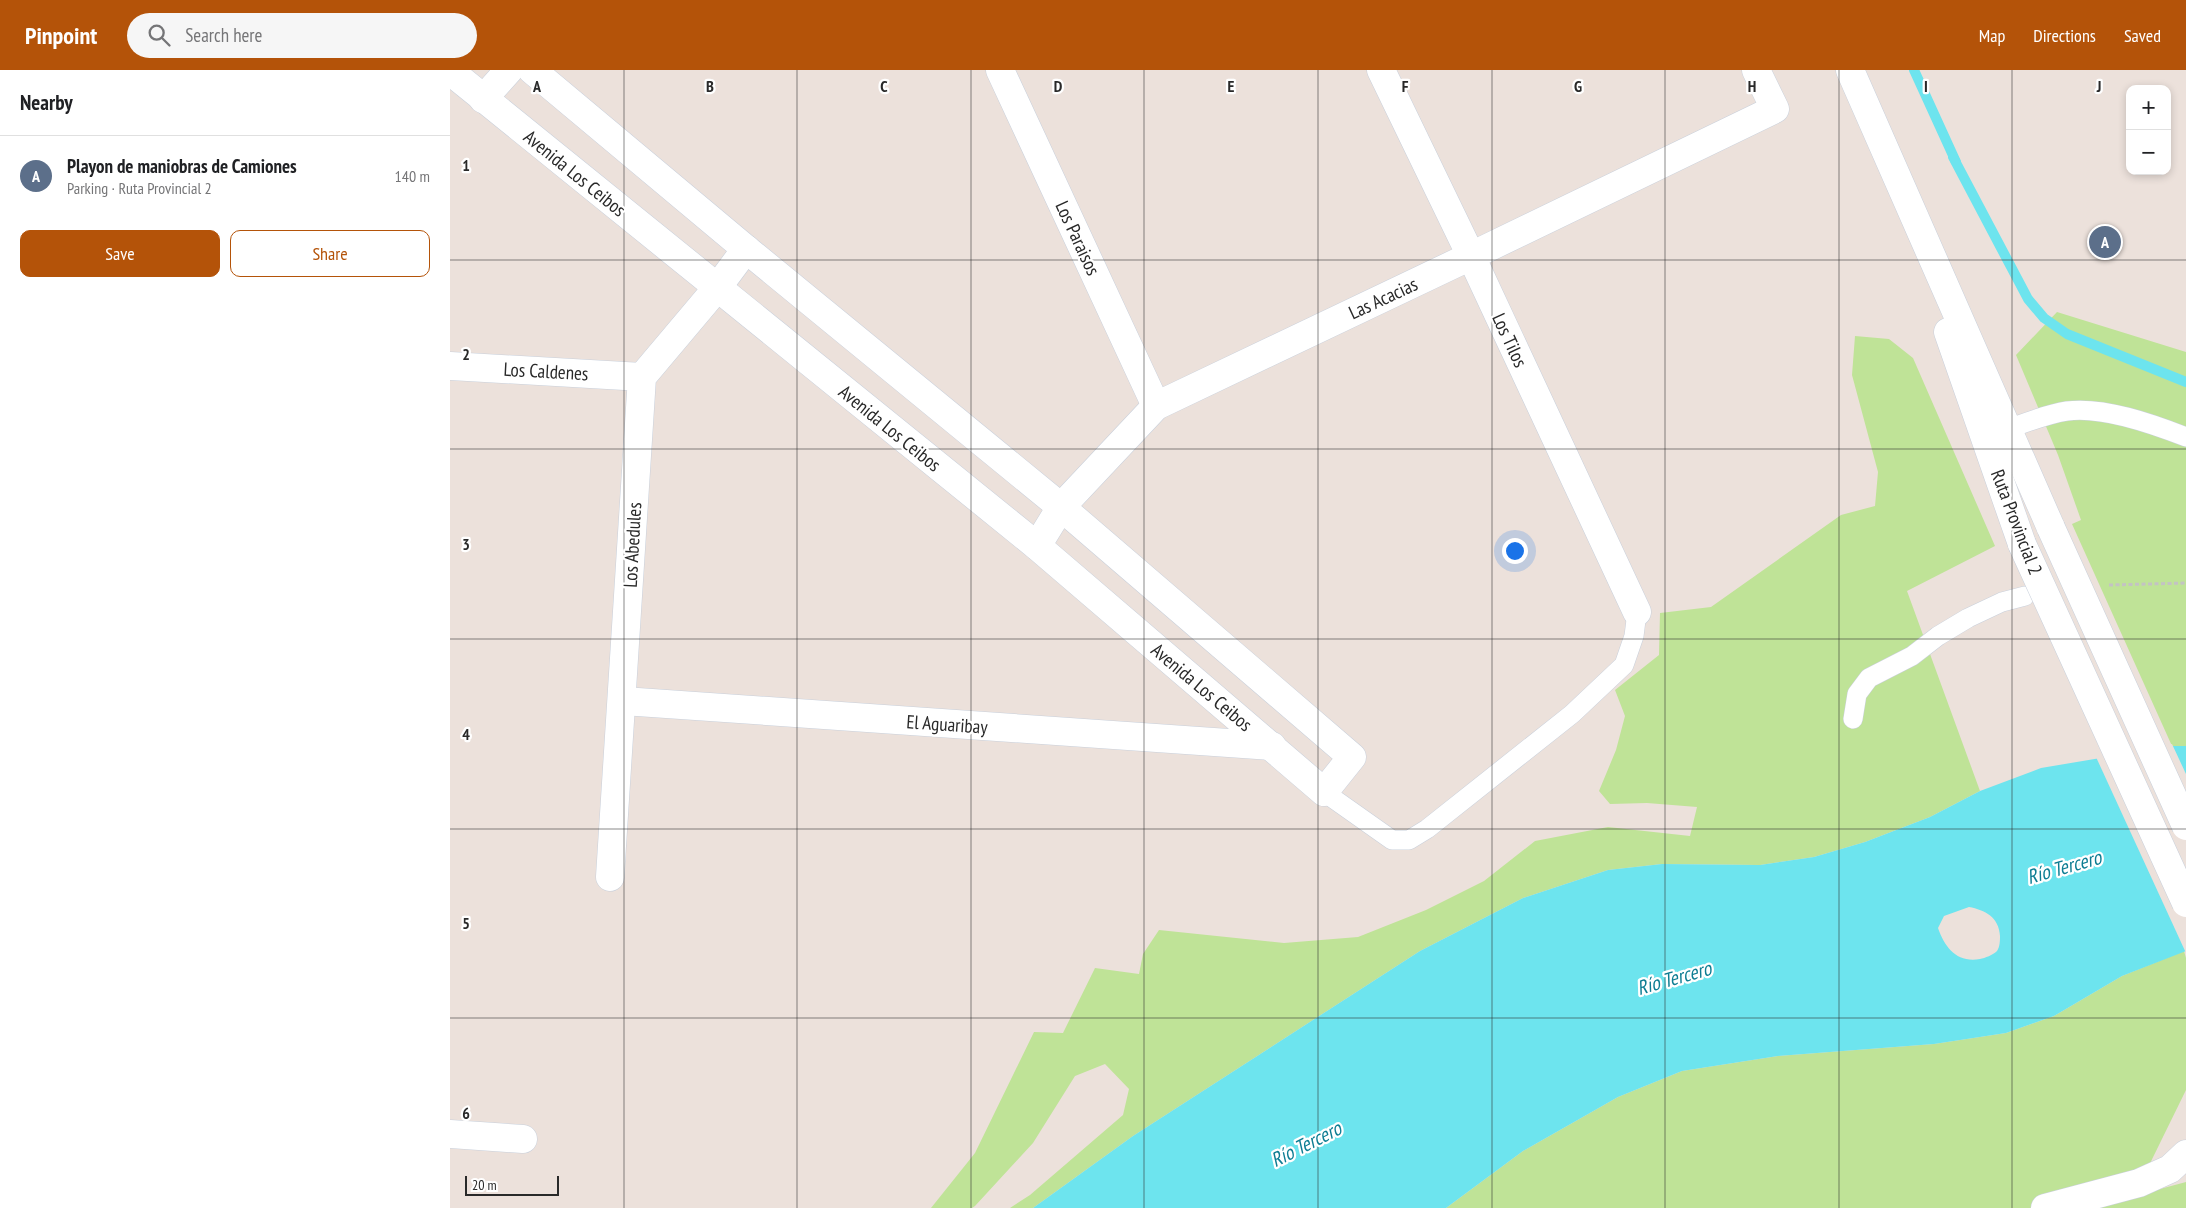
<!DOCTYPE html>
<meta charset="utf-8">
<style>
body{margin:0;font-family:"PT Sans Narrow",sans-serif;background:#f6f6f6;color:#202124}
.controls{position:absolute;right:15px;top:15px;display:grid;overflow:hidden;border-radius:10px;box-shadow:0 2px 8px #0003}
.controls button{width:45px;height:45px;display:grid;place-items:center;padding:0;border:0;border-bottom:1px solid #e0e0e0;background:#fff;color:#202124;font:25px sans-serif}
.scale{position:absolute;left:15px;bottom:12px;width:94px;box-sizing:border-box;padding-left:5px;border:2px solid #292929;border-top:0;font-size:14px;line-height:18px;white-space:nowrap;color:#292929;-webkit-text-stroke:4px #fff;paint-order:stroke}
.you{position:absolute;left:1064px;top:480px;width:18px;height:18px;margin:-12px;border:4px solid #fff;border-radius:50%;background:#1a73e8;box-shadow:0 0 0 8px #1a73e833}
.badge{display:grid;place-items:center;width:32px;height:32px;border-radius:50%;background:#b45309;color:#fff;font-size:16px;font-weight:700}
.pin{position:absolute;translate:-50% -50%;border:2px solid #fff;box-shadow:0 1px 5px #0006}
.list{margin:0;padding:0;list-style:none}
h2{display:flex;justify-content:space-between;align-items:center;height:65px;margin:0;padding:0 20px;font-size:21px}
h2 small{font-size:16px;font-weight:400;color:#757577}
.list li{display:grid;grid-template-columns:32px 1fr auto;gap:15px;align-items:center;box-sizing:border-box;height:80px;padding:0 20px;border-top:1px solid #e0e0e0}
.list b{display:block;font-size:19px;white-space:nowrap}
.list p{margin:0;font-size:16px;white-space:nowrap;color:#757577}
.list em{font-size:16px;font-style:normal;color:#757577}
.actions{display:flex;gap:10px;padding:15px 20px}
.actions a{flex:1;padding:11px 0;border:1px solid #b45309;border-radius:10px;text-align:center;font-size:18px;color:#b45309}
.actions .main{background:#b45309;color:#fff}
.icon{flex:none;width:28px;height:28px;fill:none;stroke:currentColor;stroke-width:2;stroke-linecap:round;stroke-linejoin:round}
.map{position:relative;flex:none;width:1736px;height:1138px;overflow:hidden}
header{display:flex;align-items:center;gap:30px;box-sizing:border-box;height:70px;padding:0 25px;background:#b45309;color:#fff}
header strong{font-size:24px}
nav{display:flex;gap:28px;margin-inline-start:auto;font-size:18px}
.search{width:350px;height:45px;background:#f6f6f6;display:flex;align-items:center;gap:12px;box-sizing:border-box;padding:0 18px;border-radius:28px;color:#757577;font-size:19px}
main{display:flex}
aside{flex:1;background:#fff}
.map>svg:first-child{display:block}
</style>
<header>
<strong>Pinpoint</strong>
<div class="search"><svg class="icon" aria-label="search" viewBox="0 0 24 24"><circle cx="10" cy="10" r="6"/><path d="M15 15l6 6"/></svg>Search here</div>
<nav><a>Map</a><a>Directions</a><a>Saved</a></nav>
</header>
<main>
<aside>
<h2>Nearby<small></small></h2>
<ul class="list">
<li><span class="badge" style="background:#5c6f8a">A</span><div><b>Playon de maniobras de Camiones</b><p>Parking · Ruta Provincial 2</p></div><em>140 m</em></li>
</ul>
<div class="actions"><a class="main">Save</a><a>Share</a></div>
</aside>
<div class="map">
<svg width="1736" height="1138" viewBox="0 0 1736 1138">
<rect width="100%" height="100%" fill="#ece1db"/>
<!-- green -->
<g fill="#bfe397">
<path d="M1607 242 1736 282V676H1722L1622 454 1631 450 1608 385 1566 285Z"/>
<path d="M1405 266 1439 269 1463 288 1545 476 1457 521 1530 721 1480 747 1415 772 1364 787 1310 795 1212 794 1158 800 1073 828 970 881 683 1066 583 1138H560L580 1125 673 1045 679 1019 655 994 625 1006 583 1073 525 1136 522 1138H481L525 1083 584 962 613 963 645 898 689 904 693 884 709 860 834 873 908 867 976 840 1034 811 1085 771 1158 757 1240 766 1247 737 1197 733 1160 734 1149 721 1166 680 1175 646 1165 620 1209 585 1210 543 1261 537 1391 445 1425 436 1428 402 1402 305Z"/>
<path d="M1734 881 1736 888V1020L1684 1126 1736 1112V1138H996L1073 1081 1168 1027 1232 1001 1328 986 1484 974 1556 963 1604 946 1672 906Z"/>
</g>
<!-- water -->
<path fill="#6de4ee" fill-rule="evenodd" d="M1722 676H1736V881L1672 906 1604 946 1556 963 1484 974 1328 986 1232 1001 1168 1027 1073 1081 996 1138H583L683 1066 970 881 1073 828 1158 800 1212 794 1310 795 1364 787 1415 772 1480 747 1530 721 1591 698ZM1519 837C1535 840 1549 847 1550 866 1550 870 1550 877 1547 881 1543 885 1535 888 1530 889 1507 893 1495 878 1488 858L1494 846Z"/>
<!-- pier -->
<path fill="#ece1db" d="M1722 674 1736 704V883L1646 687Z"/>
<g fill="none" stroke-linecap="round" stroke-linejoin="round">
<!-- stream -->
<g stroke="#6de4ee" stroke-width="10">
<path d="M1464 0 1506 92"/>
<path d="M1503 87 1578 229 1594 248 1617 264 1736 312"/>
</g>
<!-- lane casing -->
<g stroke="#c9d0db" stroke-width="20">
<g id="lane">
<path d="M1558 359C1577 352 1597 344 1617 341 1653 336 1703 354 1736 367"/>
<path d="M1403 649 1407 624 1419 608 1462 586 1488 566 1518 548 1552 532 1575 526"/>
<path d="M874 722 942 770H959L977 759 1122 644 1174 595 1184 566 1187 542"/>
</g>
</g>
<!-- street casing -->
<g stroke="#c9d0db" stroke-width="29">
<g id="street">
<path d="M550 0 706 336"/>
<path d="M931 0 1021 186 1187 542"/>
<path d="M0 1 587 476 874 722 902 687 611 437 296 179 82 0"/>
<path d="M33 29 59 0"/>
<path d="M0 296 192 307"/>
<path d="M587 476 611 437 706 336 1021 186 1325 39 1306 0"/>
<path d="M173 631 822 676"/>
<path d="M160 807 192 307 267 218 296 179"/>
<path d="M0 1064 73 1069"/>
<path d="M1595 1138 1689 1113 1720 1099 1736 1084"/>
</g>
</g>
<!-- secondary casing -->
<g stroke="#c9d0db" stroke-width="29">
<g id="secondary">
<path d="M1400 0 1601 458"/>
<path d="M1498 262 1572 474"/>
</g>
</g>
<!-- path -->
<path stroke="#c3c3c3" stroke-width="3" stroke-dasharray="4 2.5" stroke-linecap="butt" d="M1659 515 1736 513"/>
<!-- lane -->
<use href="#lane" stroke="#fff" stroke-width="19"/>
<!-- street -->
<use href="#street" stroke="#fff" stroke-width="28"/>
<!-- secondary -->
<use href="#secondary" stroke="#fff" stroke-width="28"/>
<!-- secondary-bridge casing -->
<g stroke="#c9d0db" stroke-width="29" stroke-linecap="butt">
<g id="secondary-bridge">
<path d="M1601 458 1736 756"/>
<path d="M1572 474 1736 833"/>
</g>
</g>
<!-- secondary-bridge -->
<use href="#secondary-bridge" stroke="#fff" stroke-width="28"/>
</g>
<!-- grid -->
<path fill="none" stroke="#292929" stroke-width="1" stroke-opacity="0.55" d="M174 0V1138M347 0V1138M521 0V1138M694 0V1138M868 0V1138M1042 0V1138M1215 0V1138M1389 0V1138M1562 0V1138M0 190H1736M0 379H1736M0 569H1736M0 759H1736M0 948H1736"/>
<g text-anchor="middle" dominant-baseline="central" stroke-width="4.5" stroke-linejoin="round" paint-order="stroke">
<!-- street labels -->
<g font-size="19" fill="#292929" stroke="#fff">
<text transform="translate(125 103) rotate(39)">Avenida Los Ceibos</text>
<text transform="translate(628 168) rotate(65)">Los Paraisos</text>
<text transform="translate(933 228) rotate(-25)">Las Acacias</text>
<text transform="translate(1060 270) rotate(65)">Los Tilos</text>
<text transform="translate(96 301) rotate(3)">Los Caldenes</text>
<text transform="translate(440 358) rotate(39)">Avenida Los Ceibos</text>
<text transform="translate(1567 452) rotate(69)">Ruta Provincial 2</text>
<text transform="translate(182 475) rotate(-87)">Los Abedules</text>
<text transform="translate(752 617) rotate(40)">Avenida Los Ceibos</text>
<text transform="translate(497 654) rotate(4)">El Aguaribay</text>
</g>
<!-- water labels -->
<g font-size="20" font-style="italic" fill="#0d7d93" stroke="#fff">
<text transform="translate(1614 797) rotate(-16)">Río Tercero</text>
<text transform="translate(1224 908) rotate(-16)">Río Tercero</text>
<text transform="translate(856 1074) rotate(-27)">Río Tercero</text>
</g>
</g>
<g font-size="16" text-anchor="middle" font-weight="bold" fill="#292929" stroke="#fff" stroke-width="4.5" stroke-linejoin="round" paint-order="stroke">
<text x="87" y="22">A</text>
<text x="260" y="22">B</text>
<text x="434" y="22">C</text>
<text x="608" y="22">D</text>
<text x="781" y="22">E</text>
<text x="955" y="22">F</text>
<text x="1128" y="22">G</text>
<text x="1302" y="22">H</text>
<text x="1476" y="22">I</text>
<text x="1649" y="22">J</text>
<text x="16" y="101">1</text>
<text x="16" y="290">2</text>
<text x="16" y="480">3</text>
<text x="16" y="670">4</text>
<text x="16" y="859">5</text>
<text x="16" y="1049">6</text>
</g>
</svg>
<div class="controls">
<button>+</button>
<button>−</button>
</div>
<div class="scale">20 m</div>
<div class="you"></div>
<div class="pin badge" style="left:1655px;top:172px;background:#5c6f8a">A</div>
</div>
</main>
